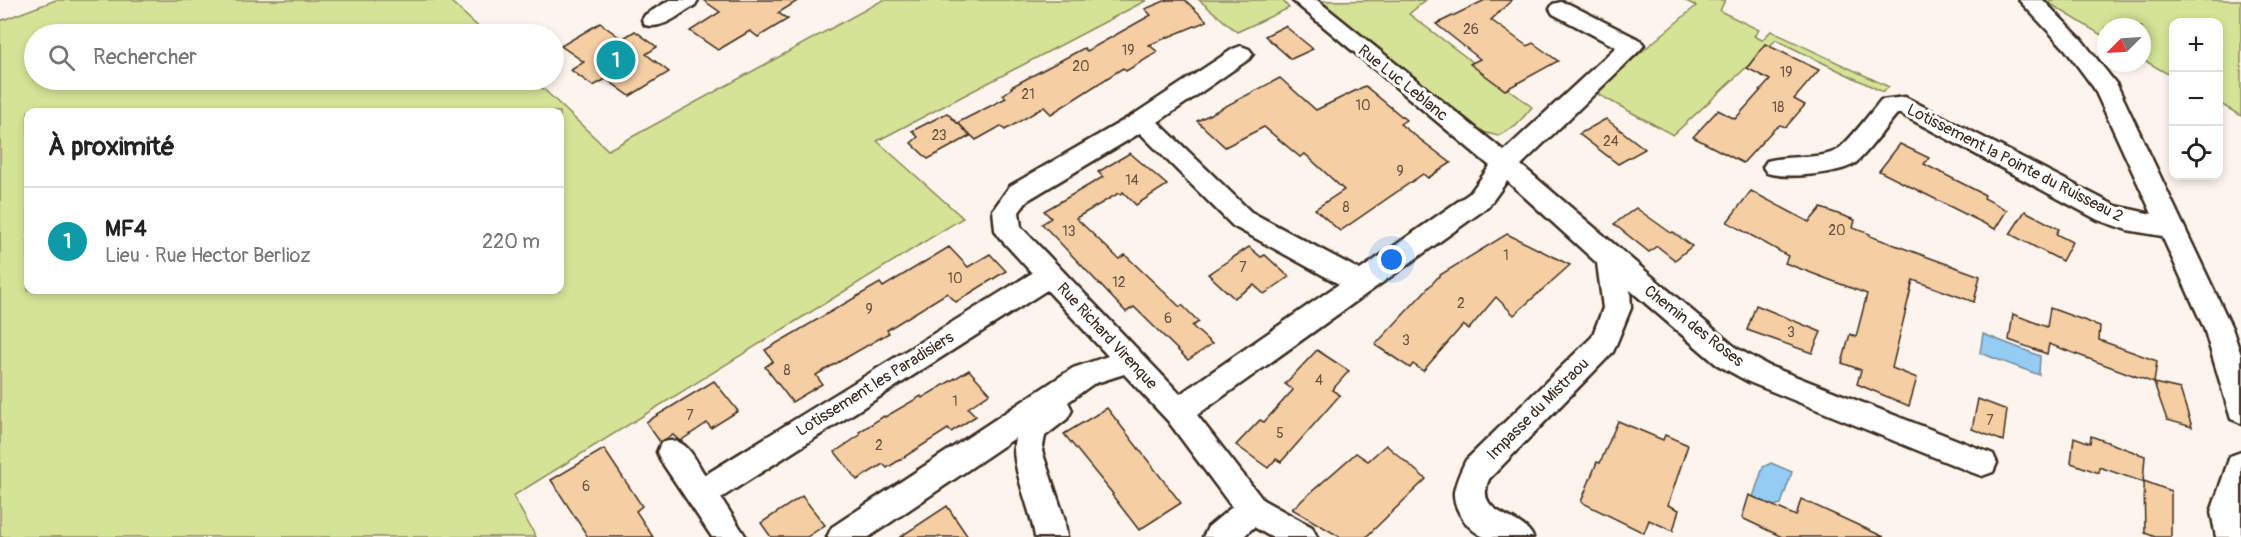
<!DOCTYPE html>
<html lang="fr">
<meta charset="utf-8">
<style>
body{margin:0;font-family:Pangolin,sans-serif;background:#f6f6f6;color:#222}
.controls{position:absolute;right:18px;top:18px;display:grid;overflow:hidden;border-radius:12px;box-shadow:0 3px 9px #0003}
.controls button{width:54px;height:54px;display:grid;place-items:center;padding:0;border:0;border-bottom:2px solid #e0e0e0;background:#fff;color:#222;font:30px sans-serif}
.compass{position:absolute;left:2097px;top:18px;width:54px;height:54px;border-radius:50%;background:#fff;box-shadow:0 3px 9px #0003;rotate:246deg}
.you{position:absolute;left:1392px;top:260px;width:21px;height:21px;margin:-15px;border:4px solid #fff;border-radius:50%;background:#1a73e8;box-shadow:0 0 0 9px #1a73e833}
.badge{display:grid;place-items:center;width:39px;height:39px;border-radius:50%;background:#1a73e8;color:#fff;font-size:20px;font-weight:700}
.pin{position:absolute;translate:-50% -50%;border:3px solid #fff;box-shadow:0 2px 6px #0006}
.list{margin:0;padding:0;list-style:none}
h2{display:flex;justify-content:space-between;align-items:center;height:78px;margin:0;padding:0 24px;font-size:26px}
h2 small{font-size:20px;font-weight:400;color:#767676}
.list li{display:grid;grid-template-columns:39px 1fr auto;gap:18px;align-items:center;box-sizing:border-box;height:108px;padding:0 24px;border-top:2px solid #e0e0e0}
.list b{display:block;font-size:22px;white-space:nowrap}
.list p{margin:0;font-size:20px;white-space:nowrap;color:#767676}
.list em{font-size:20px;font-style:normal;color:#767676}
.icon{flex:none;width:33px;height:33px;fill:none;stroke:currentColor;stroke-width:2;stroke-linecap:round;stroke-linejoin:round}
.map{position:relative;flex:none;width:2241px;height:537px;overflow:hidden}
.search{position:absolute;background:#fff;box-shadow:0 3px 9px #0003;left:24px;top:24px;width:540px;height:66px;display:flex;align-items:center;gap:15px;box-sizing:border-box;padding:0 21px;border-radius:33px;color:#767676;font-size:22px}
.panel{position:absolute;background:#fff;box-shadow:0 3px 9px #0003;left:24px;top:108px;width:540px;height:186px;border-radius:12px}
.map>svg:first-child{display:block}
</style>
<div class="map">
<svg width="2241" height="537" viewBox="0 0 2241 537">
<rect width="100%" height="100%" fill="#fdf5ed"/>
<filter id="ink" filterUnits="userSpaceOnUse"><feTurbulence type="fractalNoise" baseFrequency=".0167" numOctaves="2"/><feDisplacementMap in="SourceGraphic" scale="12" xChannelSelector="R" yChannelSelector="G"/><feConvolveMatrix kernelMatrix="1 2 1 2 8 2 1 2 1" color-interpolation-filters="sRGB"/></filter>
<g filter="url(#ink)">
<!-- green -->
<g fill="#d5e397" stroke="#88865a" stroke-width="1.5" fill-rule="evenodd">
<path d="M56 0H449L486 34H34V80H534L608 150 883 0H1147L877 141 963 218 513 496 536 537H0V21ZM560 112V290H28V112Z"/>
<path d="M1199 0H1282L1289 8 1237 32Z"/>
<path d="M1426 0 1409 14 1532 107 1516 126 1498 136 1483 132 1316 1Z"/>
<path d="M1684 0H1725L1720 11 1759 30 1754 36 1762 40 1771 31 1889 87 1883 92 1776 40 1673 135 1594 92 1696 6Z"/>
<path d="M2044 0H2241V116L2219 103 2218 22H2174L2173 77 2142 59V27H2106V38Z"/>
</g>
<!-- water -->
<g fill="#94ccf3" stroke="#708b9e" stroke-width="1.5">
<path d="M1983 334 2040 356 2039 375 1980 353Z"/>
<path d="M1771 463 1792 472 1781 504 1773 506 1753 497 1763 467Z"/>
</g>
<!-- building -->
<g fill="#f5cea4" stroke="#3b2a1e" stroke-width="1.5">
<path d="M703 0H799L778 13 788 19 758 37 750 31 718 50 690 31 720 12Z"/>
<path d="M1167 0H1185L1207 21 1149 45 1158 52 1126 71 1123 68 1051 114 1044 107 1005 130 1001 126 976 140 958 123 970 136 928 159 911 143 918 137 912 131 947 113 957 123 1006 98 1003 95 1012 88 1011 87 1084 48 1087 51 1151 15 1145 9Z"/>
<path d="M1485 0H1512L1491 20 1527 46 1533 43 1558 61 1505 90 1470 64 1480 59 1436 24Z"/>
<path d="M600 23 622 39 635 31 657 47 646 54 669 72 630 96 606 79 593 86 571 70 584 62 561 46Z"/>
<path d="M1285 26 1313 49 1291 59 1265 36Z"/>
<path d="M1765 44 1819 70 1794 99 1805 105 1786 127 1780 125 1773 130 1743 163 1693 137 1718 110 1735 119 1770 80 1747 68Z"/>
<path d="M1280 78 1316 110 1365 86 1406 120 1400 124 1451 163 1428 178 1423 174 1340 231 1315 209 1344 190 1305 154 1300 157 1264 127 1225 147 1197 121Z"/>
<path d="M1606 119 1645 149 1618 164 1579 134Z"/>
<path d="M1900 144 1929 158 1924 164 1985 195 1984 198 2007 210 1995 229 1879 171Z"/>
<path d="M1130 153 1167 185 1136 205 1123 192 1121 195 1119 193 1076 218 1119 259 1125 255 1180 307 1182 305 1199 322 1192 326 1212 344 1188 360 1134 307 1126 312 1042 224 1051 218 1044 211 1103 177 1098 172Z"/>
<path d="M1751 191 1809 222 1821 208 1855 220 1853 228 1870 234V236L1980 276 1974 302 1913 280 1892 368 1917 378 1909 406 1857 384 1861 370 1842 363 1850 334 1856 337 1867 294 1785 263 1788 256 1727 222Z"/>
<path d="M1636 208 1671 233 1673 232 1692 246 1675 260 1657 246 1649 252 1614 224Z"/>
<path d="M2025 211 2059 229 2056 234 2072 242 2062 261 2010 234Z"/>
<path d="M1507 234 1570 265 1514 315 1496 297 1469 329 1463 325 1423 371 1413 364 1410 368 1375 345 1440 275Z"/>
<path d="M949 247 968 267 990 254 1006 271 956 302 947 293 887 330 889 333 816 375 822 384 792 402 765 367 773 361 765 350 880 283 883 287Z"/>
<path d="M1249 247 1261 257 1265 255 1289 277 1264 294 1254 285 1234 298 1208 274Z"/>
<path d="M1756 305 1821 332 1812 353 1747 330Z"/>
<path d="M2050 308 2100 326 2099 340 2157 361 2154 383 2049 344 2047 354 2009 340 2013 314 2047 327Z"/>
<path d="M1317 350 1349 371 1332 390 1340 395 1281 462 1276 459 1268 468 1236 445 1260 420 1264 422 1293 390 1285 384Z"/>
<path d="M969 370 990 393 968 408 976 416 951 432 948 429 887 468 883 464 857 480 835 452 860 435 859 432 884 416 885 417 921 396 922 398Z"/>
<path d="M714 381 738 411 711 428 707 423 680 441 673 435 660 442 646 422Z"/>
<path d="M2154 383 2180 389 2192 427 2167 420Z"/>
<path d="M1978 399 2007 410 2003 441 1972 429Z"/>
<path d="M1107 408 1181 503 1139 530 1112 495 1113 494 1064 434Z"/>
<path d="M1618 421 1663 440 1665 435 1688 445 1668 505 1679 510 1673 531 1649 520 1644 533 1581 502 1597 462 1600 463Z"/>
<path d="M2091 436 2145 456 2143 482 2099 467V473L2071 463 2074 437 2090 443Z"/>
<path d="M1386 445 1426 479 1366 537H1340L1292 509 1356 453 1368 461Z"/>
<path d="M604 449 642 506 636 511 653 537H588L551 480Z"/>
<path d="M2144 481 2171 491V537H2155L2145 533Z"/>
<path d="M1749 495 1796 516 1801 499 1884 537H1782L1742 518Z"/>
<path d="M802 496 825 525 807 537H771L761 523Z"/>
<path d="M947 506 968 537H900Z"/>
</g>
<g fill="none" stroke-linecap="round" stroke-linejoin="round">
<!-- street casing -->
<g stroke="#3b2a1e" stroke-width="5">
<g id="street">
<path d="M670 0H698L695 5C680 14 663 30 645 25L642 20 645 15Z"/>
<path d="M1292 0H1317L1504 151 1616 47 1553 14 1550 9 1553 4 1561 2 1569 4 1640 40 1644 45 1640 50 1521 165 1736 348 1769 366 1993 454 1997 463 1993 472 1982 476 1971 472 1749 382 1716 364 1630 290 1631 308 1613 352 1489 479C1473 516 1521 512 1533 537 1519 537 1498 537 1485 537 1468 531 1453 509 1454 492 1456 481 1461 470 1466 460L1592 337 1603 308 1597 263 1507 181 1488 207 1197 415 1263 500 1312 527 1317 537H1271L1254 527 1243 537H1203L1208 527 1232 507 1168 421 1124 374 1093 384 1068 402 1072 410 1067 419 1045 436 1042 451 1064 517 1067 537H1035C1031 508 1009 464 1015 438L869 537H827L832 527 1073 368 1108 356 1047 290 721 498 746 537H712L661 461 657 452 661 443C686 434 693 457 705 475L1032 273 999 237 995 230 993 210 1010 186 1133 115 1233 49 1241 46 1249 49 1253 54 1249 59 1158 122 1251 212 1360 270 1470 193 1490 166ZM1140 133 1233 226 1339 284 1180 394 1021 227 1019 212 1028 200Z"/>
<path d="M2019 0H2043L2081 39 2117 85 2232 328 2241 355V423L2231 419 2204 328 2162 236 2127 230 2098 220 1901 114H1897C1887 125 1865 157 1854 164 1838 174 1785 179 1767 173L1763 167 1767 161C1786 155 1822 160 1837 150 1847 144 1872 111 1881 100L1905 97 2116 206 2152 214 2094 88 2065 49Z"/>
<path d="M2241 452V537H2216L2211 512 2230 456Z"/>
</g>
</g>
<!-- street -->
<use href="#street" fill="#fff" fill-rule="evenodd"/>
</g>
</g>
<g text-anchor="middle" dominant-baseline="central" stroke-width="6" stroke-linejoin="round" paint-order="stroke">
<!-- number labels -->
<g font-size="14" fill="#6a5340">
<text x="1471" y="29">26</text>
<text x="1128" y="50">19</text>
<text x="1081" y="66">20</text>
<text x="1786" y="72">19</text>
<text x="1028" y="94">21</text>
<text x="1363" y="105">10</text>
<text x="1778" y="107">18</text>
<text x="939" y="135">23</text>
<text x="1611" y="141">24</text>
<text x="1400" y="171">9</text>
<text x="1132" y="180">14</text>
<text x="1346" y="207">8</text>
<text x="1837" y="230">20</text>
<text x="1069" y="231">13</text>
<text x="1506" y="255">1</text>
<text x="1243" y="267">7</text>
<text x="955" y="278">10</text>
<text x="1119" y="282">12</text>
<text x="1461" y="303">2</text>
<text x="869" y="309">9</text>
<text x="1168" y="318">6</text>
<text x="1791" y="332">3</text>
<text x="1406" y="340">3</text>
<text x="787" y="370">8</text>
<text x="1319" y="380">4</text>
<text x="955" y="401">1</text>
<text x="690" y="415">7</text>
<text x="1990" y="420">7</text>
<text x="1280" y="433">5</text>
<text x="879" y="445">2</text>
<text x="586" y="486">6</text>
</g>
<!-- street labels -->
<g font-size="16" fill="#3b2a1e" stroke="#fff">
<text transform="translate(1403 83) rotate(39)">Rue Luc Leblanc</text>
<text transform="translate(2015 163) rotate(27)">Lotissement la Pointe du Ruisseau 2</text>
<text transform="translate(1694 326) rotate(38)">Chemin des Roses</text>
<text transform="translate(1107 336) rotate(47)">Rue Richard Virenque</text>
<text transform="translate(875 384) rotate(-32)">Lotissement les Paradisiers</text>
<text transform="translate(1538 409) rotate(-45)">Impasse du Mistraou</text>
</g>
</g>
</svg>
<div class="controls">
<button>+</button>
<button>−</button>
<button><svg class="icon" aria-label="locate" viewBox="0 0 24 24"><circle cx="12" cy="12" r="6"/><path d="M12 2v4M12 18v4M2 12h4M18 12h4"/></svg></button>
</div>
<svg class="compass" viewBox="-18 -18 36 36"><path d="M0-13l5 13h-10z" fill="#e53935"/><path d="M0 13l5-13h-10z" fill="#767676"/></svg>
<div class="you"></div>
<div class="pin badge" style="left:616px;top:60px;background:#0f9aa8">1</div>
<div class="search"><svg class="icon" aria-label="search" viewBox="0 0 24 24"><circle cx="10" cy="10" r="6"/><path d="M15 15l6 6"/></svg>Rechercher</div>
<section class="panel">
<h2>À proximité<small></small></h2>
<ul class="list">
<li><span class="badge" style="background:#0f9aa8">1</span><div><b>MF4</b><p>Lieu · Rue Hector Berlioz</p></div><em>220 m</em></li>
</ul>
</section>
</div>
